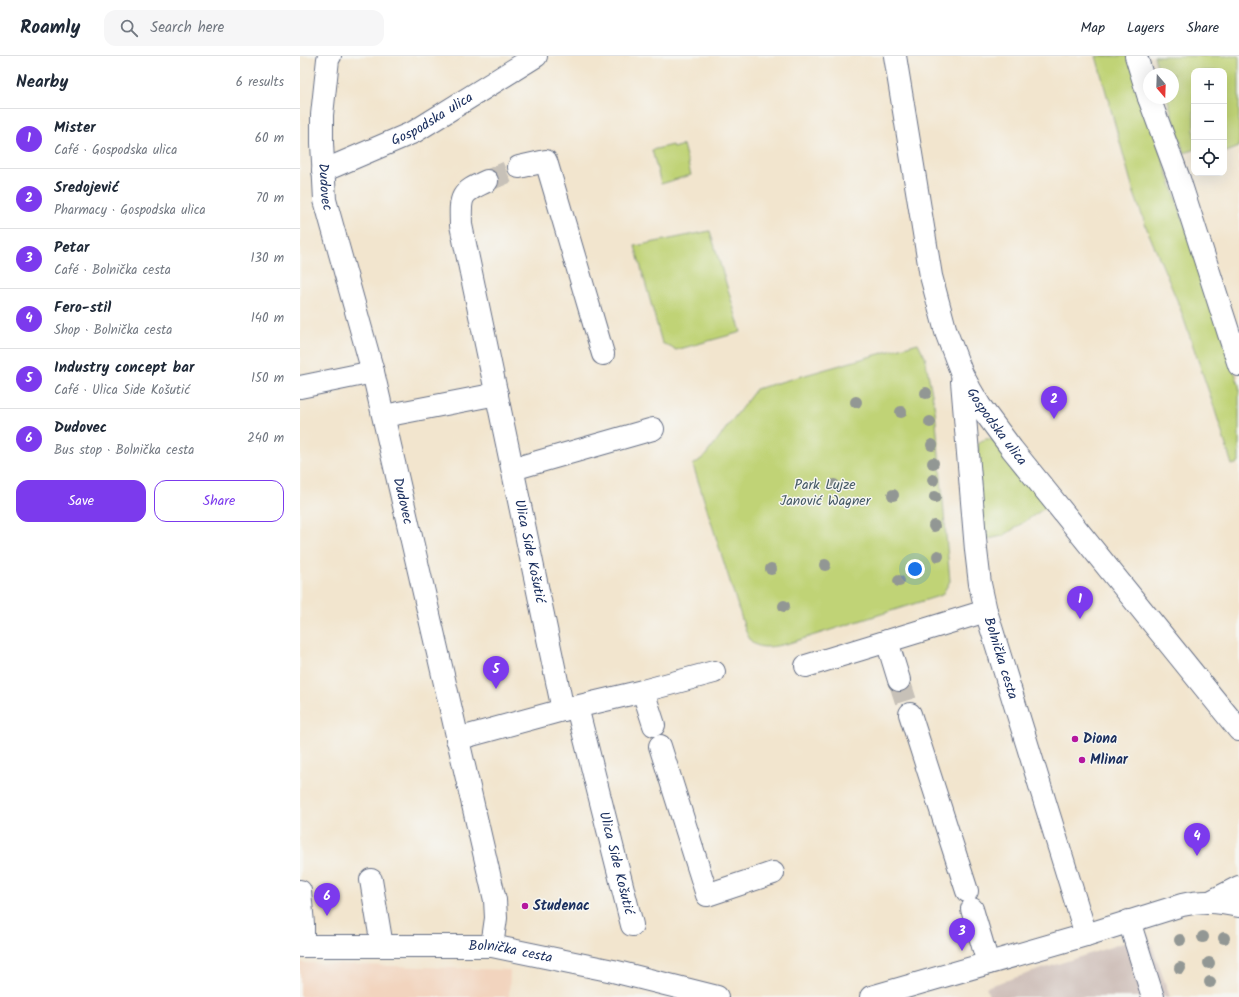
<!DOCTYPE html>
<meta charset="utf-8">
<style>
body{margin:0;font-family:Kalam,sans-serif;background:#f6f6f7;color:#1f2937}
.controls{position:absolute;right:12px;top:12px;display:grid;overflow:hidden;border-radius:8px;box-shadow:0 4px 16px #0002}
.controls button{width:36px;height:36px;display:grid;place-items:center;padding:0;border:0;border-bottom:1px solid #e0e1e3;background:#fff;color:#1f2937;font:20px sans-serif}
.compass{position:absolute;left:843px;top:12px;width:36px;height:36px;border-radius:50%;background:#fff;box-shadow:0 4px 16px #0002;rotate:161deg}
.you{position:absolute;left:615px;top:513px;width:14px;height:14px;margin:-10px;border:3px solid #fff;border-radius:50%;background:#1a73e8;box-shadow:0 0 0 6px #1a73e833}
.badge{display:grid;place-items:center;width:26px;height:26px;border-radius:50%;background:#7c3aed;color:#fff;font-size:13px;font-weight:700}
.pin{position:absolute;translate:-50% -33px;filter:drop-shadow(0 1px 2px #0008)}
.pin::after{content:'';position:absolute;top:21px;width:14px;height:12px;background:inherit;clip-path:polygon(0 0,100% 0,50% 100%)}
.list{margin:0;padding:0;list-style:none}
h2{display:flex;justify-content:space-between;align-items:center;height:52px;margin:0;padding:0 16px;font-size:17px}
h2 small{font-size:13px;font-weight:400;color:#747a83}
.list li{display:grid;grid-template-columns:26px 1fr auto;gap:12px;align-items:center;box-sizing:border-box;height:60px;padding:0 16px;border-top:1px solid #e0e1e3}
.list b{display:block;font-size:15px;white-space:nowrap}
.list p{margin:0;font-size:13px;white-space:nowrap;color:#747a83}
.list em{font-size:13px;font-style:normal;color:#747a83}
.actions{display:flex;gap:8px;padding:12px 16px}
.actions a{flex:1;padding:9px 0;border:1px solid #7c3aed;border-radius:12px;text-align:center;font-size:14px;color:#7c3aed}
.actions .main{background:#7c3aed;color:#fff}
.icon{flex:none;width:22px;height:22px;fill:none;stroke:currentColor;stroke-width:2;stroke-linecap:round;stroke-linejoin:round}
.map{position:relative;flex:none;width:939px;height:941px;overflow:hidden}
header{display:flex;align-items:center;gap:24px;box-sizing:border-box;height:56px;padding:0 20px;background:#fff;border-bottom:1px solid #e0e1e3}
header strong{font-size:19px}
nav{display:flex;gap:22px;margin-inline-start:auto;font-size:14px}
.search{width:280px;height:36px;background:#f6f6f7;display:flex;align-items:center;gap:10px;box-sizing:border-box;padding:0 14px;border-radius:12px;color:#747a83;font-size:15px}
main{display:flex}
aside{flex:1;background:#fff}
.map>svg:first-child{display:block}
</style>
<header>
<strong>Roamly</strong>
<div class="search"><svg class="icon" aria-label="search" viewBox="0 0 24 24"><circle cx="10" cy="10" r="6"/><path d="M15 15l6 6"/></svg>Search here</div>
<nav><a>Map</a><a>Layers</a><a>Share</a></nav>
</header>
<main>
<aside>
<h2>Nearby<small>6 results</small></h2>
<ul class="list">
<li><span class="badge">1</span><div><b>Mister</b><p>Café · Gospodska ulica</p></div><em>60 m</em></li>
<li><span class="badge">2</span><div><b>Sredojević</b><p>Pharmacy · Gospodska ulica</p></div><em>70 m</em></li>
<li><span class="badge">3</span><div><b>Petar</b><p>Café · Bolnička cesta</p></div><em>130 m</em></li>
<li><span class="badge">4</span><div><b>Fero-stil</b><p>Shop · Bolnička cesta</p></div><em>140 m</em></li>
<li><span class="badge">5</span><div><b>Industry concept bar</b><p>Café · Ulica Side Košutić</p></div><em>150 m</em></li>
<li><span class="badge">6</span><div><b>Dudovec</b><p>Bus stop · Bolnička cesta</p></div><em>240 m</em></li>
</ul>
<div class="actions"><a class="main">Save</a><a>Share</a></div>
</aside>
<div class="map">
<svg width="939" height="941" viewBox="0 0 939 941">
<rect width="100%" height="100%" fill="#f6f6f2"/>
<filter id="ink" filterUnits="userSpaceOnUse"><feTurbulence type="fractalNoise" baseFrequency=".025" numOctaves="2"/><feDisplacementMap in="SourceGraphic" scale="8" xChannelSelector="R" yChannelSelector="G"/><feConvolveMatrix kernelMatrix="1 2 1 2 8 2 1 2 1" color-interpolation-filters="sRGB"/></filter>
<filter id="wash" filterUnits="userSpaceOnUse"><feTurbulence type="fractalNoise" baseFrequency=".012" numOctaves="4" result="noise"/><feDisplacementMap in="SourceGraphic" scale="16" xChannelSelector="R" yChannelSelector="G"/><feGaussianBlur stdDeviation="0.9" result="paint"/><feColorMatrix in="noise" values="0 0 0 0 0 0 0 0 0 0 0 0 0 0 0 0 0 1.4 0 .05"/><feComposite in="paint" operator="in"/></filter>
<g filter="url(#wash)">
<rect width="100%" height="100%" fill="#f2e5ce"/>
<!-- built -->
<path fill="#f2d4be" d="M0 907 210 914 209 941H0Z"/>
<!-- industrial -->
<path fill="#cfc0ba" d="M848 879 870 941H689L686 931Z"/>
<!-- green -->
<g fill="#c0d376" stroke="#6e816a">
<path d="M796 0H828L939 329V407L932 409 913 348 879 249 847 173 834 137Z"/>
<path d="M854 0H939V91L924 97V15H894V94L884 97 867 42H873V18H859Z"/>
<path d="M372 89 373 92 383 89 391 119 361 128 352 94Z"/>
<path d="M410 175 441 276 376 294 362 287 335 190Z"/>
<path d="M618 287 625 301 635 354 650 525 642 539 486 588C476 590 461 594 453 587 450 585 448 579 446 576L393 409 405 400 456 333Z"/>
<path d="M686 383H690L694 385 748 450 703 480 683 484 678 389 681 385Z"/>
</g>
</g>
<g filter="url(#ink)">
<g fill="none" stroke-linecap="round" stroke-linejoin="round">
<!-- minor-tunnel -->
<g stroke="#c7c1b8" stroke-width="22" stroke-dasharray="22 11" stroke-linecap="butt">
<path d="M187 125 219 111"/>
<path d="M599 624 610 658"/>
</g>
<!-- minor casing -->
<g stroke="#666f85" stroke-width="24">
<g id="minor">
<path id="s1" d="M30 0 28 3 22 59V87L25 144 73 316 195 844 196 862 192 890"/>
<path id="s2" d="M595 0 631 220 646 276 662 318 670 333 680 350 712 393 939 674"/>
<path d="M836 0 849 42"/>
<path d="M849 42 879 123 939 309"/>
<path d="M219 111 246 105 303 298"/>
<path id="s3" d="M23 115 114 76 236 0"/>
<path id="s4" d="M187 125C160 137 160 140 161 169L263 654"/>
<path id="s5" d="M662 325 676 494 680 528 686 555 786 879"/>
<path d="M0 331 73 316"/>
<path d="M84 360 197 338"/>
<path d="M213 413 353 373"/>
<path d="M587 585 599 624"/>
<path d="M506 610 686 555"/>
<path d="M343 635 354 669"/>
<path id="s6" d="M277 651 332 869"/>
<path d="M610 658 667 835"/>
<path d="M157 683 263 654 343 635 414 616"/>
<path d="M360 690 407 839 473 817"/>
<path d="M71 824 82 890"/>
<path d="M0 835 3 868V890"/>
<path d="M912 845 939 831"/>
<path d="M672 853 688 907"/>
<path d="M829 865 853 941"/>
<path id="s7" d="M0 890H192L313 915 417 941"/>
<path d="M571 941 786 879 882 849C904 844 917 846 939 850"/>
</g>
</g>
<!-- minor -->
<use href="#minor" stroke="#fff" stroke-width="22"/>
</g>
<!-- trees -->
<g fill="#929794">
<circle cx="626" cy="337" r="6"/>
<circle cx="556" cy="346" r="6"/>
<circle cx="601" cy="356" r="6"/>
<circle cx="630" cy="366" r="6"/>
<circle cx="632" cy="389" r="6"/>
<circle cx="633" cy="407" r="6"/>
<circle cx="633" cy="424" r="6"/>
<circle cx="534" cy="429" r="6"/>
<circle cx="593" cy="439" r="6"/>
<circle cx="635" cy="441" r="6"/>
<circle cx="634" cy="470" r="6"/>
<circle cx="638" cy="500" r="6"/>
<circle cx="525" cy="509" r="6"/>
<circle cx="471" cy="513" r="6"/>
<circle cx="599" cy="525" r="6"/>
<circle cx="484" cy="550" r="6"/>
<circle cx="903" cy="881" r="6"/>
<circle cx="924" cy="882" r="6"/>
<circle cx="880" cy="884" r="6"/>
<circle cx="909" cy="907" r="6"/>
<circle cx="880" cy="912" r="6"/>
<circle cx="910" cy="926" r="6"/>
</g>
</g>
<!-- markers -->
<g fill="#b5179e" stroke="#f6f6f2" stroke-width="1.5">
<circle cx="775" cy="683" r="4"/>
<circle cx="782" cy="704" r="4"/>
<circle cx="225" cy="850" r="4"/>
</g>
<g text-anchor="middle" dominant-baseline="central" stroke-width="3" stroke-linejoin="round" paint-order="stroke">
<!-- street labels -->
<g font-size="14" fill="#1b2f5e" stroke="#f6f6f2">
<text stroke="none"><textPath href="#s3" startOffset="121">Gospodska ulica</textPath></text>
<text stroke="none"><textPath href="#s1" startOffset="132">Dudovec</textPath></text>
<text stroke="none"><textPath href="#s2" startOffset="389">Gospodska ulica</textPath></text>
<text stroke="none"><textPath href="#s1" startOffset="456">Dudovec</textPath></text>
<text stroke="none"><textPath href="#s4" startOffset="391">Ulica Side Košutić</textPath></text>
<text stroke="none"><textPath href="#s5" startOffset="281">Bolnička cesta</textPath></text>
<text stroke="none"><textPath href="#s6" startOffset="161">Ulica Side Košutić</textPath></text>
<text stroke="none"><textPath href="#s7" startOffset="211">Bolnička cesta</textPath></text>
</g>
<!-- park labels -->
<g font-size="14" fill="#445864" stroke="#f6f6f2">
<text x="525" y="429">Park Lujze<tspan x="525" dy="16">Janović Wagner</tspan></text>
</g>
<!-- poi labels -->
<g font-size="14" font-weight="bold" fill="#1b2f5e" stroke="#f6f6f2" text-anchor="start">
<text x="783" y="683">Diona</text>
<text x="790" y="704">Mlinar</text>
<text x="233" y="850">Studenac</text>
</g>
</g>
</svg>
<div class="controls">
<button>+</button>
<button>−</button>
<button><svg class="icon" aria-label="locate" viewBox="0 0 24 24"><circle cx="12" cy="12" r="6"/><path d="M12 2v4M12 18v4M2 12h4M18 12h4"/></svg></button>
</div>
<svg class="compass" viewBox="-18 -18 36 36"><path d="M0-13l5 13h-10z" fill="#e53935"/><path d="M0 13l5-13h-10z" fill="#747a83"/></svg>
<div class="you"></div>
<div class="pin badge" style="left:780px;top:563px">1</div>
<div class="pin badge" style="left:754px;top:363px">2</div>
<div class="pin badge" style="left:662px;top:895px">3</div>
<div class="pin badge" style="left:897px;top:800px">4</div>
<div class="pin badge" style="left:196px;top:633px">5</div>
<div class="pin badge" style="left:27px;top:860px">6</div>
</div>
</main>
